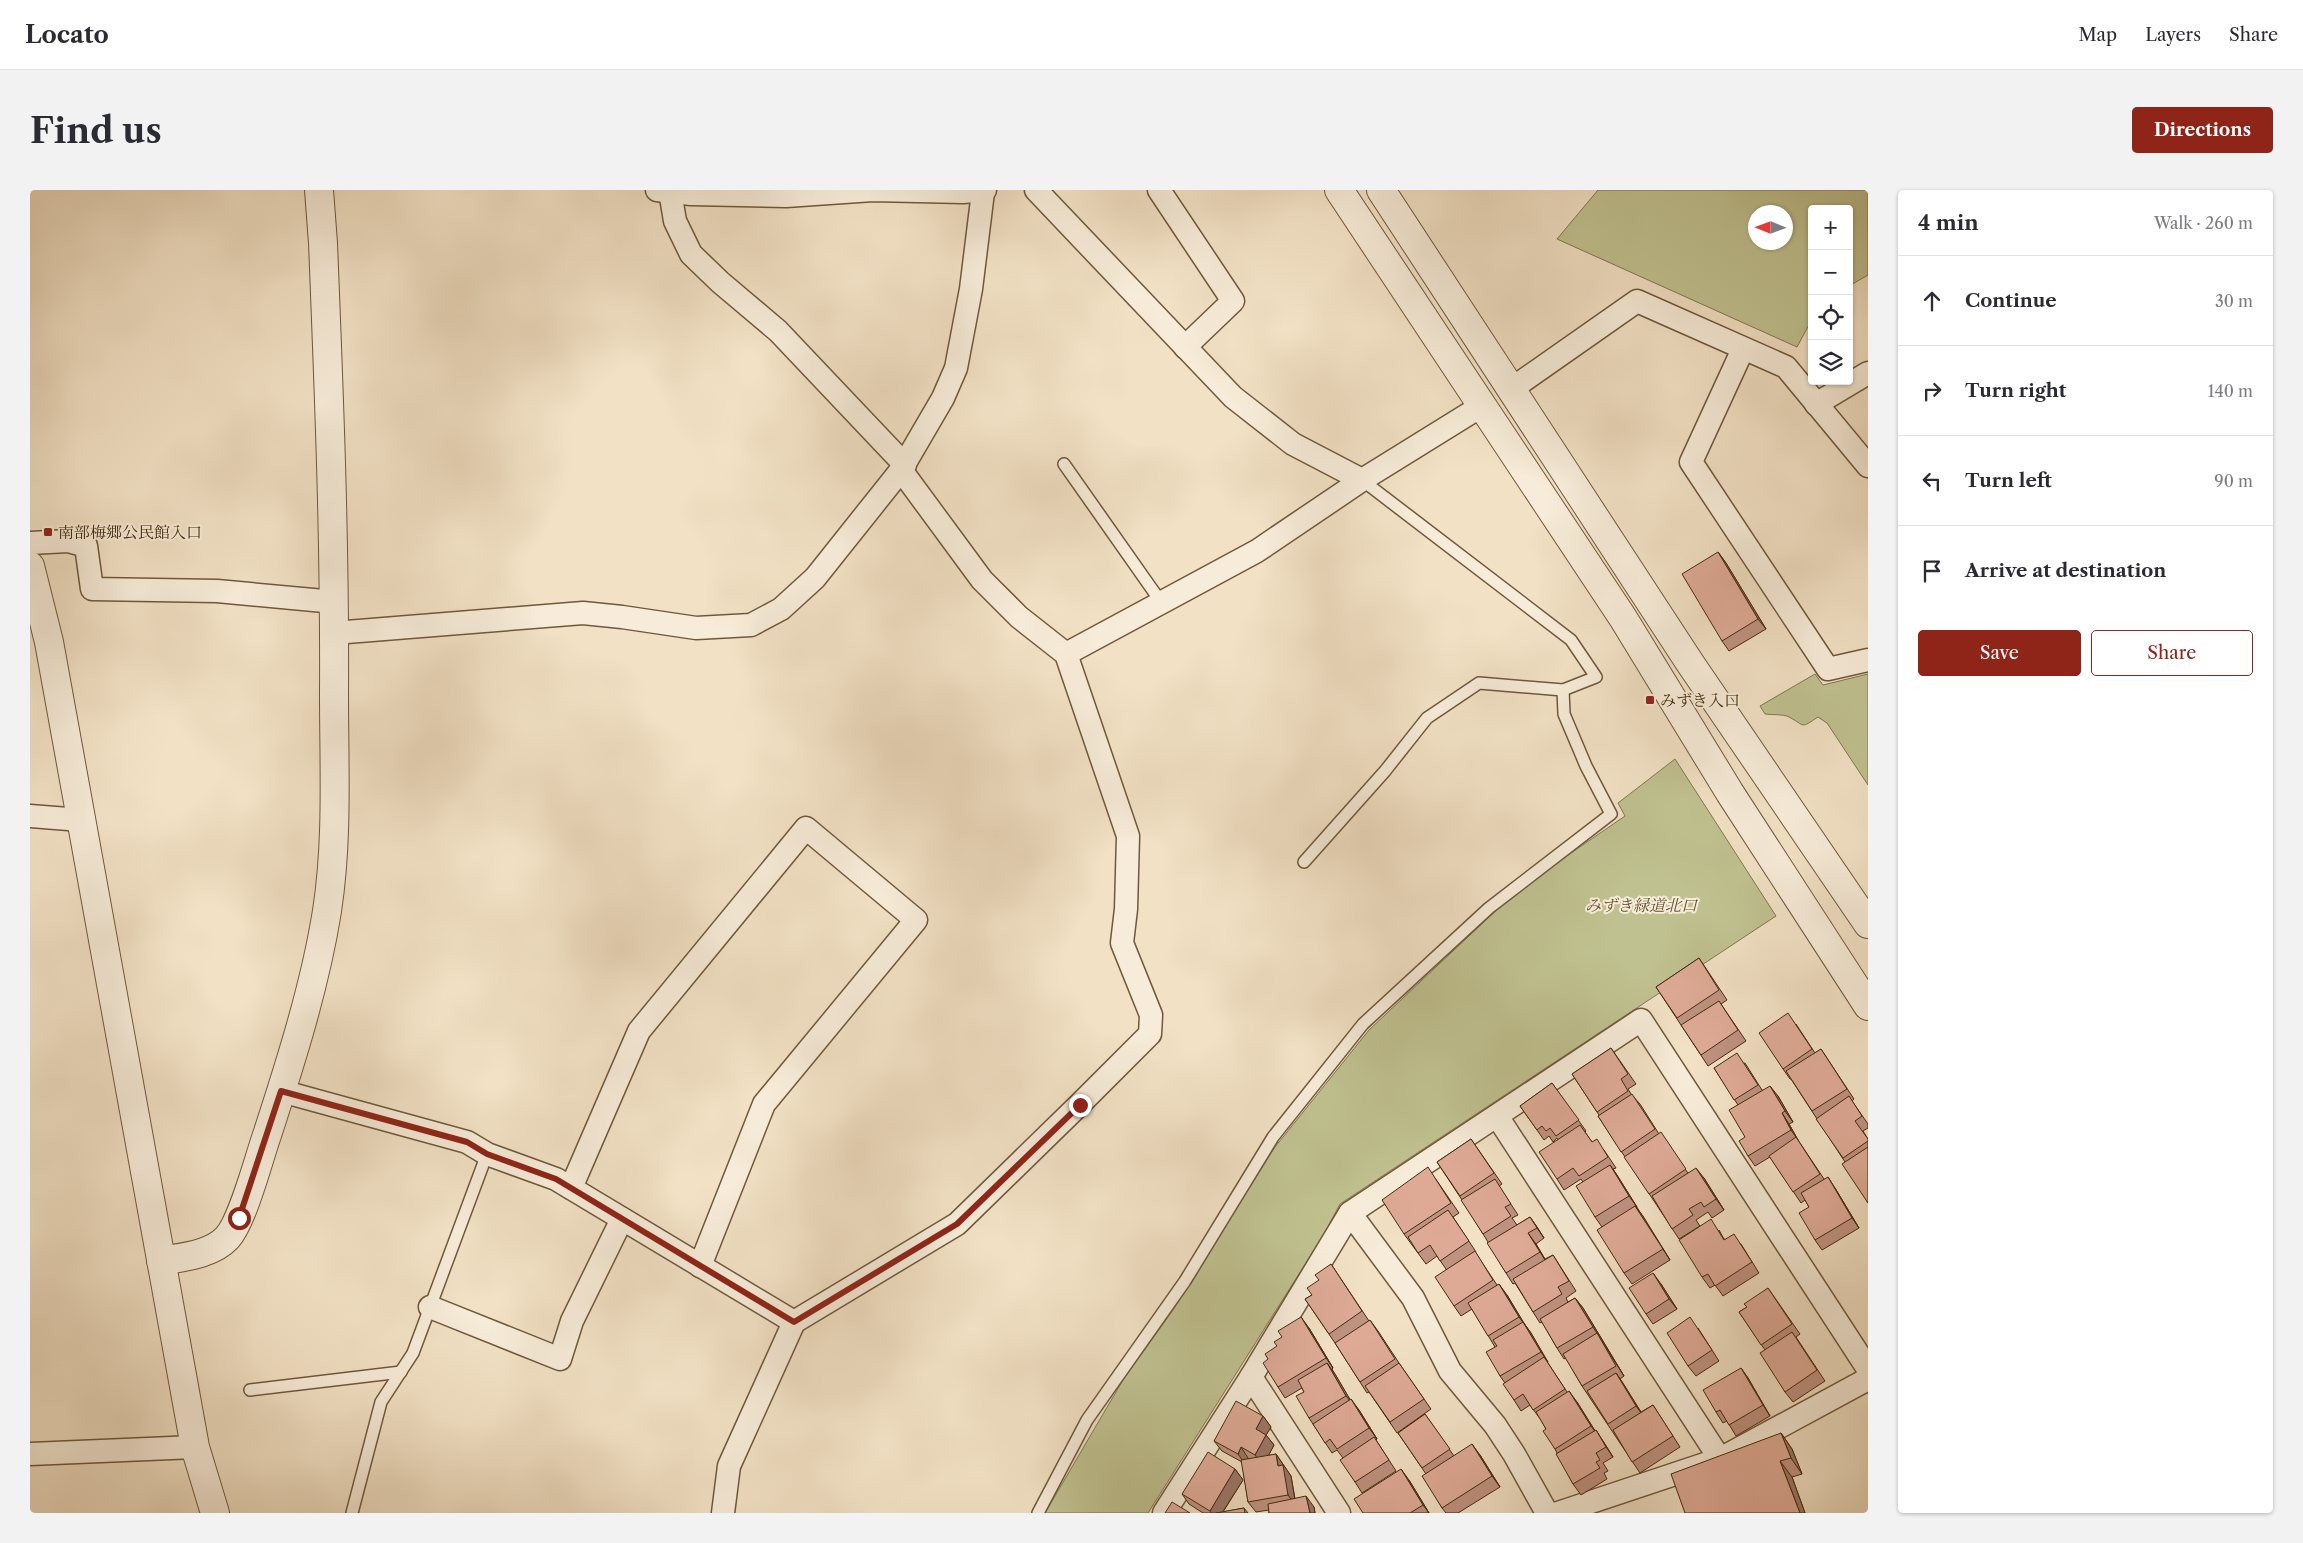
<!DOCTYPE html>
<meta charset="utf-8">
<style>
body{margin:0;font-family:"Libre Caslon Text","Noto Serif JP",serif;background:#f2f2f3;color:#2b2b33}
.controls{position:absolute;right:15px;top:15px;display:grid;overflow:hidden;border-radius:5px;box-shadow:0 1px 4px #0004}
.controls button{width:45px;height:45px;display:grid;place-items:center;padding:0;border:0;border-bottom:1px solid #e1e1e2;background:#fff;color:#2b2b33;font:25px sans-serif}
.compass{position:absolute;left:1718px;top:15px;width:45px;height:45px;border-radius:50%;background:#fff;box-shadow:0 1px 4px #0004;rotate:271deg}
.stop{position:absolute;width:15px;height:15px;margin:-11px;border:4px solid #8f2418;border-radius:50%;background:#fff}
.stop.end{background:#8f2418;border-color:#fff;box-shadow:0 1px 5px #0008}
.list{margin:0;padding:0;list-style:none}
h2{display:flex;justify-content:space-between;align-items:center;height:65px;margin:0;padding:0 20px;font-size:21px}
h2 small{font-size:16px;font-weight:400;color:#7c7c81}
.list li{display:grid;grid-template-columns:32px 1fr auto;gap:15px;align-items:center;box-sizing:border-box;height:90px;padding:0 20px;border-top:1px solid #e1e1e2}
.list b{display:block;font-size:19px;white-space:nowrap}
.list em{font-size:16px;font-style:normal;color:#7c7c81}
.actions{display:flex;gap:10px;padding:15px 20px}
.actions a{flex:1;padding:11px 0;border:1px solid #8f2418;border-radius:5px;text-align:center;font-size:18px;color:#8f2418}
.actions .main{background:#8f2418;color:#fff}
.icon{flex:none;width:28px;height:28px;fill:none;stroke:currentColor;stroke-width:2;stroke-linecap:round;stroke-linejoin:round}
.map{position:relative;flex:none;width:1838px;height:1323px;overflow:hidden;border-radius:5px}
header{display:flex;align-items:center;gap:30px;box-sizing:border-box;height:70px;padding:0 25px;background:#fff;border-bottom:1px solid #e1e1e2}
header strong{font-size:24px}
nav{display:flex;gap:28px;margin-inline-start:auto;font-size:18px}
.intro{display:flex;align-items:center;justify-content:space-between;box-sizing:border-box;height:120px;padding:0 30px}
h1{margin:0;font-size:35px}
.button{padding:12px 22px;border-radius:5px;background:#8f2418;color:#fff;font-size:18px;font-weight:700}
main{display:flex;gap:30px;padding:0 30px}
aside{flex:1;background:#fff;border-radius:5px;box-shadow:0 1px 4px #0004}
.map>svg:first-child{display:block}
</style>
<header>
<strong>Locato</strong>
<nav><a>Map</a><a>Layers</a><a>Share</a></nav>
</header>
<div class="intro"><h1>Find us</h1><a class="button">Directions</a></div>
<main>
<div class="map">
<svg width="1838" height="1323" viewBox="0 0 1838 1323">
<rect width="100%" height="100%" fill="#f2e1c5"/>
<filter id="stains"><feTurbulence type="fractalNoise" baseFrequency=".004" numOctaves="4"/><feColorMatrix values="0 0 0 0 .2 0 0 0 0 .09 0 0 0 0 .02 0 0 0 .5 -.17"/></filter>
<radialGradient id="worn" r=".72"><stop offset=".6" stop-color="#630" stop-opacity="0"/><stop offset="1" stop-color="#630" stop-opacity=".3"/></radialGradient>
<!-- green -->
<g fill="#c0c190" stroke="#82764e" fill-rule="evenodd">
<path d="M1568 0H1838V85L1819 96V19H1782V129L1767 157 1527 49ZM1726 22H1756V52H1726Z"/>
<path d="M1785 484 1793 495 1838 484V595L1797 533 1788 527C1770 539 1776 536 1759 527 1753 524 1742 525 1735 524L1730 516Z"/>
<path d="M1645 569 1746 726 1310 1014 1293 1046 1118 1323H1015L1093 1190 1143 1120 1245 957 1339 840 1473 714 1506 687 1595 626 1588 613Z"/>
</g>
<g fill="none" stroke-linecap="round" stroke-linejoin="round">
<!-- service casing -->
<g stroke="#70583a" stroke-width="14">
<g id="service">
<path d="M1034 274 1131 412"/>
<path d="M1274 672 1355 581 1397 528 1449 493 1533 500 1566 487 1541 450 1332 290"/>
<path d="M220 1200 371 1182"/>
<path d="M322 1323 351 1212 383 1163 457 964"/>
<path d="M1008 1323 1057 1230 1155 1091 1243 947 1333 834 1459 718 1581 624 1556 576 1534 524 1533 500"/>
</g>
</g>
<!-- minor casing -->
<g stroke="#70583a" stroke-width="25">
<g id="minor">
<path d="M627 0 661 4 756 6 843 0 933 2 955 0"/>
<path d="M1006 0 1203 207 1263 254 1332 290 1453 215"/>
<path d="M1129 0 1203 111 1155 157"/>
<path d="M640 1 645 31 661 64 690 92 748 141 875 275"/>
<path d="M1713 159 1661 272 1798 479 1838 470"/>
<path d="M1480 200 1607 111 1756 177 1838 276"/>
<path d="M1786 214 1838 183"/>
<path d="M0 353 38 351 56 356 62 399 187 401 305 412"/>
<path d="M304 443 553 423 592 427 666 438 721 435 751 419 785 388 871 280 913 208 926 178 941 99 953 2"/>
<path d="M1036 464 1227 361 1332 290"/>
<path d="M0 626 51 630"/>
<path d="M251 901 437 952 457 964 526 989 764 1132"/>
<path d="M1467 926 1690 1269"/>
<path d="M541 998 609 841 776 638 886 730 734 914 670 1076"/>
<path d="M1320 1023 1383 1108 1420 1181 1465 1235 1484 1264 1517 1323"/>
<path d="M400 1117 530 1169 542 1131 592 1029"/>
<path d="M1221 1187 1309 1323"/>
<path d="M0 1264 165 1257"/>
<path d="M693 1323 699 1276 764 1132 927 1034 1049 915 1120 844 1121 825 1092 753 1096 719 1098 646 1036 464 989 427 952 390 871 280"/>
<path d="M1134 1323 1221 1187 1320 1023 1611 830 1838 1179"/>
<path d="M1528 1323 1690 1269 1838 1189"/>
</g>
</g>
<!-- tertiary casing -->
<g stroke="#70583a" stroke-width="30">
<g id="tertiary">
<path d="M1309 0 1593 428 1700 603 1838 816"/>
<path d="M1351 0 1660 473 1838 734"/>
<path d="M0 376 19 452 165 1257 185 1323"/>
<path d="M131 1071C152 1067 181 1065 197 1048 213 1031 229 967 238 942 261 871 285 796 297 721 308 650 304 577 304 504 305 353 299 203 293 53L289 0"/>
</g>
</g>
<!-- service -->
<use href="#service" stroke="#f7ecd9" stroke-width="11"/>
<!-- minor -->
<use href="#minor" stroke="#f7ecd9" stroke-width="22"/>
<!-- tertiary -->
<use href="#tertiary" stroke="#f7ecd9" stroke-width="28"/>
</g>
<!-- wall -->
<g fill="#bf9281" stroke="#452b0c">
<path d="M1688 362 1696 373 1736 439 1699 461 1692 451Z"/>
<path d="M1669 768 1697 810 1691 814 1716 851 1678 876 1626 797Z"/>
<path d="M1766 834 1785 863 1791 859 1824 909 1822 911 1838 934V938L1833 941 1838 949V1013L1815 972 1761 889H1760L1753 879Z"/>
<path d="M1581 858 1606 894 1598 899 1601 904 1610 914 1629 944 1658 983 1674 988 1694 1020 1682 1028 1678 1022 1666 1030 1670 1036 1649 1049 1568 926 1569 925 1542 884Z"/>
<path d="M1715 873 1732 900 1748 906 1763 932 1759 934 1768 950 1794 989 1805 998 1829 1038 1792 1060 1785 1050 1779 1017 1775 1010 1771 1013 1740 967 1725 976 1718 966 1715 947 1708 915 1684 878Z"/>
<path d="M1522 893 1556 941 1555 942 1562 952 1574 960 1586 978 1583 979 1640 1070 1602 1094 1594 1083 1572 1037 1565 1027 1553 992 1551 989 1534 1000 1527 989 1528 950 1527 948 1523 952 1519 946 1514 950 1490 916Z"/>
<path d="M1441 949 1472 994 1469 996 1488 1025 1482 1028 1487 1035 1500 1027 1507 1037 1514 1048 1506 1054 1515 1069 1523 1065 1546 1101 1536 1108 1538 1112 1545 1108 1553 1118 1594 1186 1590 1189 1611 1222 1623 1215 1650 1257 1610 1283 1552 1196 1536 1168 1534 1169 1527 1158 1512 1132 1510 1133 1503 1122 1485 1093 1483 1094 1476 1083 1458 1052 1432 1010 1407 972Z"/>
<path d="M1405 988 1429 1023 1423 1027 1446 1062H1445L1467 1095 1477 1105 1493 1132 1501 1143 1518 1173 1537 1202 1547 1212 1565 1241 1573 1251 1583 1267 1573 1273 1578 1281 1574 1283 1577 1289 1551 1305 1543 1294 1525 1259 1516 1239 1511 1230 1500 1215 1491 1221 1484 1210 1475 1193 1470 1186 1465 1157 1442 1119 1431 1126 1424 1116 1416 1079 1407 1066 1396 1074 1374 1044Z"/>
<path d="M1689 1040 1694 1049 1711 1054 1729 1083 1693 1106 1685 1095 1680 1098 1672 1087Z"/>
<path d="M1301 1074 1339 1131 1340 1130 1348 1141 1369 1173 1401 1219 1367 1243 1339 1202 1337 1203 1330 1192 1305 1153 1275 1109 1282 1105 1289 1090Z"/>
<path d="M1631 1094 1647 1119 1623 1134 1616 1124Z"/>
<path d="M1738 1098 1770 1144 1766 1147 1795 1191 1763 1212 1755 1202 1735 1160 1709 1122 1717 1117Z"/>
<path d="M1279 1138 1303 1178 1302 1179 1320 1210 1329 1220 1347 1249 1346 1250 1366 1281 1332 1303 1325 1292 1313 1268 1307 1260 1302 1263 1279 1228 1274 1202 1272 1198 1255 1208 1248 1197 1238 1169Z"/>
<path d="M1668 1138 1689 1171 1666 1186 1658 1176Z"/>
<path d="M1711 1178 1718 1188 1740 1226 1706 1246 1697 1231 1693 1233 1686 1222Z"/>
<path d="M1395 1224 1424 1266 1450 1265 1470 1297 1428 1323H1416L1412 1318 1396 1284 1368 1243Z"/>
<path d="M1233 1226 1241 1237 1236 1245 1244 1255 1238 1266 1246 1264 1261 1286 1265 1309 1284 1317 1285 1323H1239V1320L1226 1322 1218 1312 1212 1272 1192 1261 1184 1251Z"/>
<path d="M1751 1243 1762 1259 1772 1284 1762 1287 1775 1323H1655Z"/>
<path d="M1205 1279 1213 1290 1193 1322 1214 1318 1218 1323H1173L1159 1314 1152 1304Z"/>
<path d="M1379 1290 1399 1323H1333Z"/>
</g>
<!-- shaded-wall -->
<g fill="#9b7769" stroke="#452b0c">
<path d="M1688 362 1696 373 1736 439 1728 429Z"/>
<path d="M1740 896 1748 906 1763 932 1755 921Z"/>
<path d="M1752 923 1759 934 1768 950 1761 940Z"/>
<path d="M1580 975 1587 985 1607 1017 1599 1006Z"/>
<path d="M1666 978 1674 988 1694 1020 1686 1009Z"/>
<path d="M1798 987 1805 998 1829 1038 1822 1028Z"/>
<path d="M1605 1016 1613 1026 1640 1070 1633 1059Z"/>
<path d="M1500 1027 1507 1037 1514 1048 1507 1038Z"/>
<path d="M1498 1043 1506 1054 1517 1073 1510 1062Z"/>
<path d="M1623 1083 1631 1094 1647 1119 1639 1109Z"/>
<path d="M1469 1094 1477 1105 1497 1138 1489 1127Z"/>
<path d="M1545 1108 1553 1118 1594 1186 1563 1137Z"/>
<path d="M1271 1127 1279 1138 1303 1178 1296 1168Z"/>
<path d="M1493 1132 1501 1143 1518 1172 1511 1162Z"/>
<path d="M1297 1173 1305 1184 1324 1216 1316 1206Z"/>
<path d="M1711 1178 1718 1188 1740 1226 1733 1215Z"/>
<path d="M1586 1183 1593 1193 1614 1227 1606 1216Z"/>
<path d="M1539 1201 1547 1212 1569 1247 1561 1236Z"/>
<path d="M1321 1209 1329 1220 1347 1249 1339 1238Z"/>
<path d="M1233 1226 1241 1237 1233 1250 1226 1239Z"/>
<path d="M1566 1240 1573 1251 1583 1267 1576 1257Z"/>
<path d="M1751 1243 1762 1259 1772 1284 1761 1268Z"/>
<path d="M1236 1245 1244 1255 1233 1276 1225 1265Z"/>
<path d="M1442 1254 1450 1265 1470 1297 1462 1286Z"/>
<path d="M1211 1257 1218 1268 1215 1274 1208 1264Z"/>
<path d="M1246 1264 1261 1286 1266 1316 1258 1305 1248 1276Z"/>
<path d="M1750 1271 1762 1287 1775 1323H1770Z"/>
<path d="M1205 1279 1213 1290 1192 1323H1181L1180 1321Z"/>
<path d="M1371 1279 1379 1290 1399 1323 1393 1315Z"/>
<path d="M1276 1306 1284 1317 1285 1323H1280Z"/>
</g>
<!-- building -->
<g fill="#deaa96" stroke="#452b0c">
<path d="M1688 362 1728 429 1692 451 1652 384Z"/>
<path d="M1669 768 1689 800 1647 828 1626 797Z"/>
<path d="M1689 811 1708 840 1671 865 1651 835Z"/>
<path d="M1758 823 1782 859 1753 879 1729 843Z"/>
<path d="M1581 858 1598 884 1591 889 1598 901 1567 922 1542 884Z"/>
<path d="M1791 859 1817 899 1782 921 1756 881Z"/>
<path d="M1707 863 1728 895 1704 910 1684 878Z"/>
<path d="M1522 893 1549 930 1526 946 1520 938 1516 941 1512 936 1507 940 1490 916Z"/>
<path d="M1740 896 1755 921 1752 923 1761 940 1718 966 1709 951 1715 947 1699 920Z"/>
<path d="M1602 904 1625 939 1591 962 1568 926Z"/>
<path d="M1819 906 1832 926 1825 931 1838 949V951L1813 968 1786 929Z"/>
<path d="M1550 935 1562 952 1567 949 1578 967 1549 986 1543 978 1527 989 1509 962Z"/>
<path d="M1631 942 1656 979 1619 1004 1594 967Z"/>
<path d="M1766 947 1790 984 1763 1002 1739 966Z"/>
<path d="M1441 949 1464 983 1430 1006 1407 972Z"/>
<path d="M1838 957V1013L1812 974Z"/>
<path d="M1580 975 1599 1006 1565 1027 1546 996Z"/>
<path d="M1398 977 1421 1013 1374 1044 1352 1010Z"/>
<path d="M1666 978 1686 1009 1674 1017 1671 1012 1659 1019 1663 1025 1642 1039 1622 1006Z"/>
<path d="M1798 987 1822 1028 1785 1050 1769 1023 1779 1017 1771 1003Z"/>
<path d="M1465 989 1481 1014 1475 1017 1481 1026 1453 1044 1431 1010Z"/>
<path d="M1605 1016 1633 1059 1594 1083 1567 1040Z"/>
<path d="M1418 1020 1439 1051 1410 1071 1400 1055 1388 1063 1378 1047Z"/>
<path d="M1500 1027 1507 1038 1498 1043 1510 1062 1476 1083 1457 1053Z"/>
<path d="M1681 1029 1694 1050 1704 1044 1722 1072 1685 1096 1678 1084 1672 1087 1649 1050Z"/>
<path d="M1445 1061 1463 1090 1424 1116 1405 1087Z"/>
<path d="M1523 1065 1539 1091 1528 1097 1532 1104 1503 1122 1483 1089Z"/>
<path d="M1301 1074 1332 1121 1299 1144 1275 1109 1282 1105 1277 1098 1289 1090 1285 1085Z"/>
<path d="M1623 1083 1639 1109 1616 1124 1599 1098Z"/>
<path d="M1469 1094 1489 1127 1458 1146 1438 1113Z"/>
<path d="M1738 1098 1762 1134 1731 1155 1709 1122 1717 1117 1714 1114Z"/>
<path d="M1545 1108 1563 1137 1527 1158 1510 1129Z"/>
<path d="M1271 1127 1296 1168 1248 1197 1233 1173 1238 1169 1235 1164 1247 1156 1244 1152 1252 1147 1248 1141Z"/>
<path d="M1660 1127 1682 1160 1658 1176 1637 1143Z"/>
<path d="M1340 1130 1365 1169 1330 1192 1305 1153Z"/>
<path d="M1493 1132 1511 1162 1470 1186 1456 1162 1467 1156 1463 1150Z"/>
<path d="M1762 1142 1787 1180 1755 1202 1730 1163Z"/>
<path d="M1567 1143 1586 1176 1552 1196 1533 1164Z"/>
<path d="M1514 1167 1535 1199 1503 1220 1493 1204 1484 1210 1473 1194Z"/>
<path d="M1297 1173 1316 1206 1279 1228 1266 1206 1274 1202 1268 1190Z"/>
<path d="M1369 1173 1394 1209 1360 1232 1335 1196Z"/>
<path d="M1711 1178 1733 1215 1699 1235 1690 1220 1686 1222 1673 1200Z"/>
<path d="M1586 1183 1606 1216 1578 1234 1557 1201Z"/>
<path d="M1539 1201 1561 1236 1525 1259 1513 1241 1516 1239 1506 1222Z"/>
<path d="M1321 1209 1339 1238 1307 1259 1300 1249 1295 1253 1283 1234Z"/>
<path d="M1206 1211 1233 1226 1226 1239 1236 1245 1225 1265 1211 1257 1208 1264 1184 1251Z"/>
<path d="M1623 1215 1643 1246 1602 1272 1583 1240Z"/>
<path d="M1395 1224 1420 1259 1392 1278 1368 1243Z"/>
<path d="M1566 1240 1576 1257 1566 1263 1570 1270 1566 1272 1570 1278 1543 1294 1526 1264Z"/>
<path d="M1751 1243 1761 1268 1750 1271 1770 1323H1655L1641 1284Z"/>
<path d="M1344 1247 1359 1270 1325 1292 1310 1270Z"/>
<path d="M1442 1254 1462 1286 1412 1318 1392 1286Z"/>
<path d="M1178 1262 1205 1279 1180 1321 1152 1304Z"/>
<path d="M1246 1264 1248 1276 1253 1275 1258 1305 1218 1312 1211 1270Z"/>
<path d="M1371 1279 1393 1315 1380 1323H1333L1324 1309Z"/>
<path d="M1276 1306 1280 1323H1239L1238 1314Z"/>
<path d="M1142 1312 1160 1323H1135Z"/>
<path d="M1214 1318 1215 1323H1186Z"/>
</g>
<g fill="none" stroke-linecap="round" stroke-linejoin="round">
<!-- route -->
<path stroke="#8f2418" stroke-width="6" d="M209 1028 251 901 437 952 457 964 526 989 764 1132 927 1034 1050 915"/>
</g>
<!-- markers -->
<g fill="#8f2418" stroke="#f7ecd9" stroke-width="2">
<rect x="13" y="337" width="10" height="10" rx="2.5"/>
<rect x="1615" y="505" width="10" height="10" rx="2.5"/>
</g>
<g text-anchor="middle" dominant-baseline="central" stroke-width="4" stroke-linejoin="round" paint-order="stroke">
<!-- poi labels -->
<g font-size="16" fill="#452b0c" stroke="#f7ecd9" text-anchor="start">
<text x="28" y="342">南部梅郷公民館入口</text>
<text x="1630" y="510">みずき入口</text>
</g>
<!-- park labels -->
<g font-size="16" font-style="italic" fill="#64502d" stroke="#f7ecd9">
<text x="1611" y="715">みずき緑道北口</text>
</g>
</g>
<rect width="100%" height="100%" filter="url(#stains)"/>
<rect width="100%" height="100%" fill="url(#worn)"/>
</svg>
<div class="controls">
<button>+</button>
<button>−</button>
<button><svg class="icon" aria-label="locate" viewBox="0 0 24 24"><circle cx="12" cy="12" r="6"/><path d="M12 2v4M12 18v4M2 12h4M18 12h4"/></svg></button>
<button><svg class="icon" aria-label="layers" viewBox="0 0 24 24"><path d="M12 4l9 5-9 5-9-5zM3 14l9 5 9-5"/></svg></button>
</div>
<svg class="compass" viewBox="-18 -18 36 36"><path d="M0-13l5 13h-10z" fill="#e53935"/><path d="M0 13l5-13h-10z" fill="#7c7c81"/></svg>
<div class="stop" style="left:209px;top:1028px"></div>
<div class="stop end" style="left:1050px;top:915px"></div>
</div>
<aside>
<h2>4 min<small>Walk · 260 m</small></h2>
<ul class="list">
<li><svg class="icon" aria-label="ahead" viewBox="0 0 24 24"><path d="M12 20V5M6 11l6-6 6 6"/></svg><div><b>Continue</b></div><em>30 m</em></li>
<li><svg class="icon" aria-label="right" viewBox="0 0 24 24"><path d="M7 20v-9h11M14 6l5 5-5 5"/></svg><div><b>Turn right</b></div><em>140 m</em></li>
<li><svg class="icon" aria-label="left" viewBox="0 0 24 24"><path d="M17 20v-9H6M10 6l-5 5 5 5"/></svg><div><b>Turn left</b></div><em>90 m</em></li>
<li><svg class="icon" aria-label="arrive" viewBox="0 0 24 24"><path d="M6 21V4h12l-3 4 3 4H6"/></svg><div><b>Arrive at destination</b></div></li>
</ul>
<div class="actions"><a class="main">Save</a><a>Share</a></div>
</aside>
</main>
